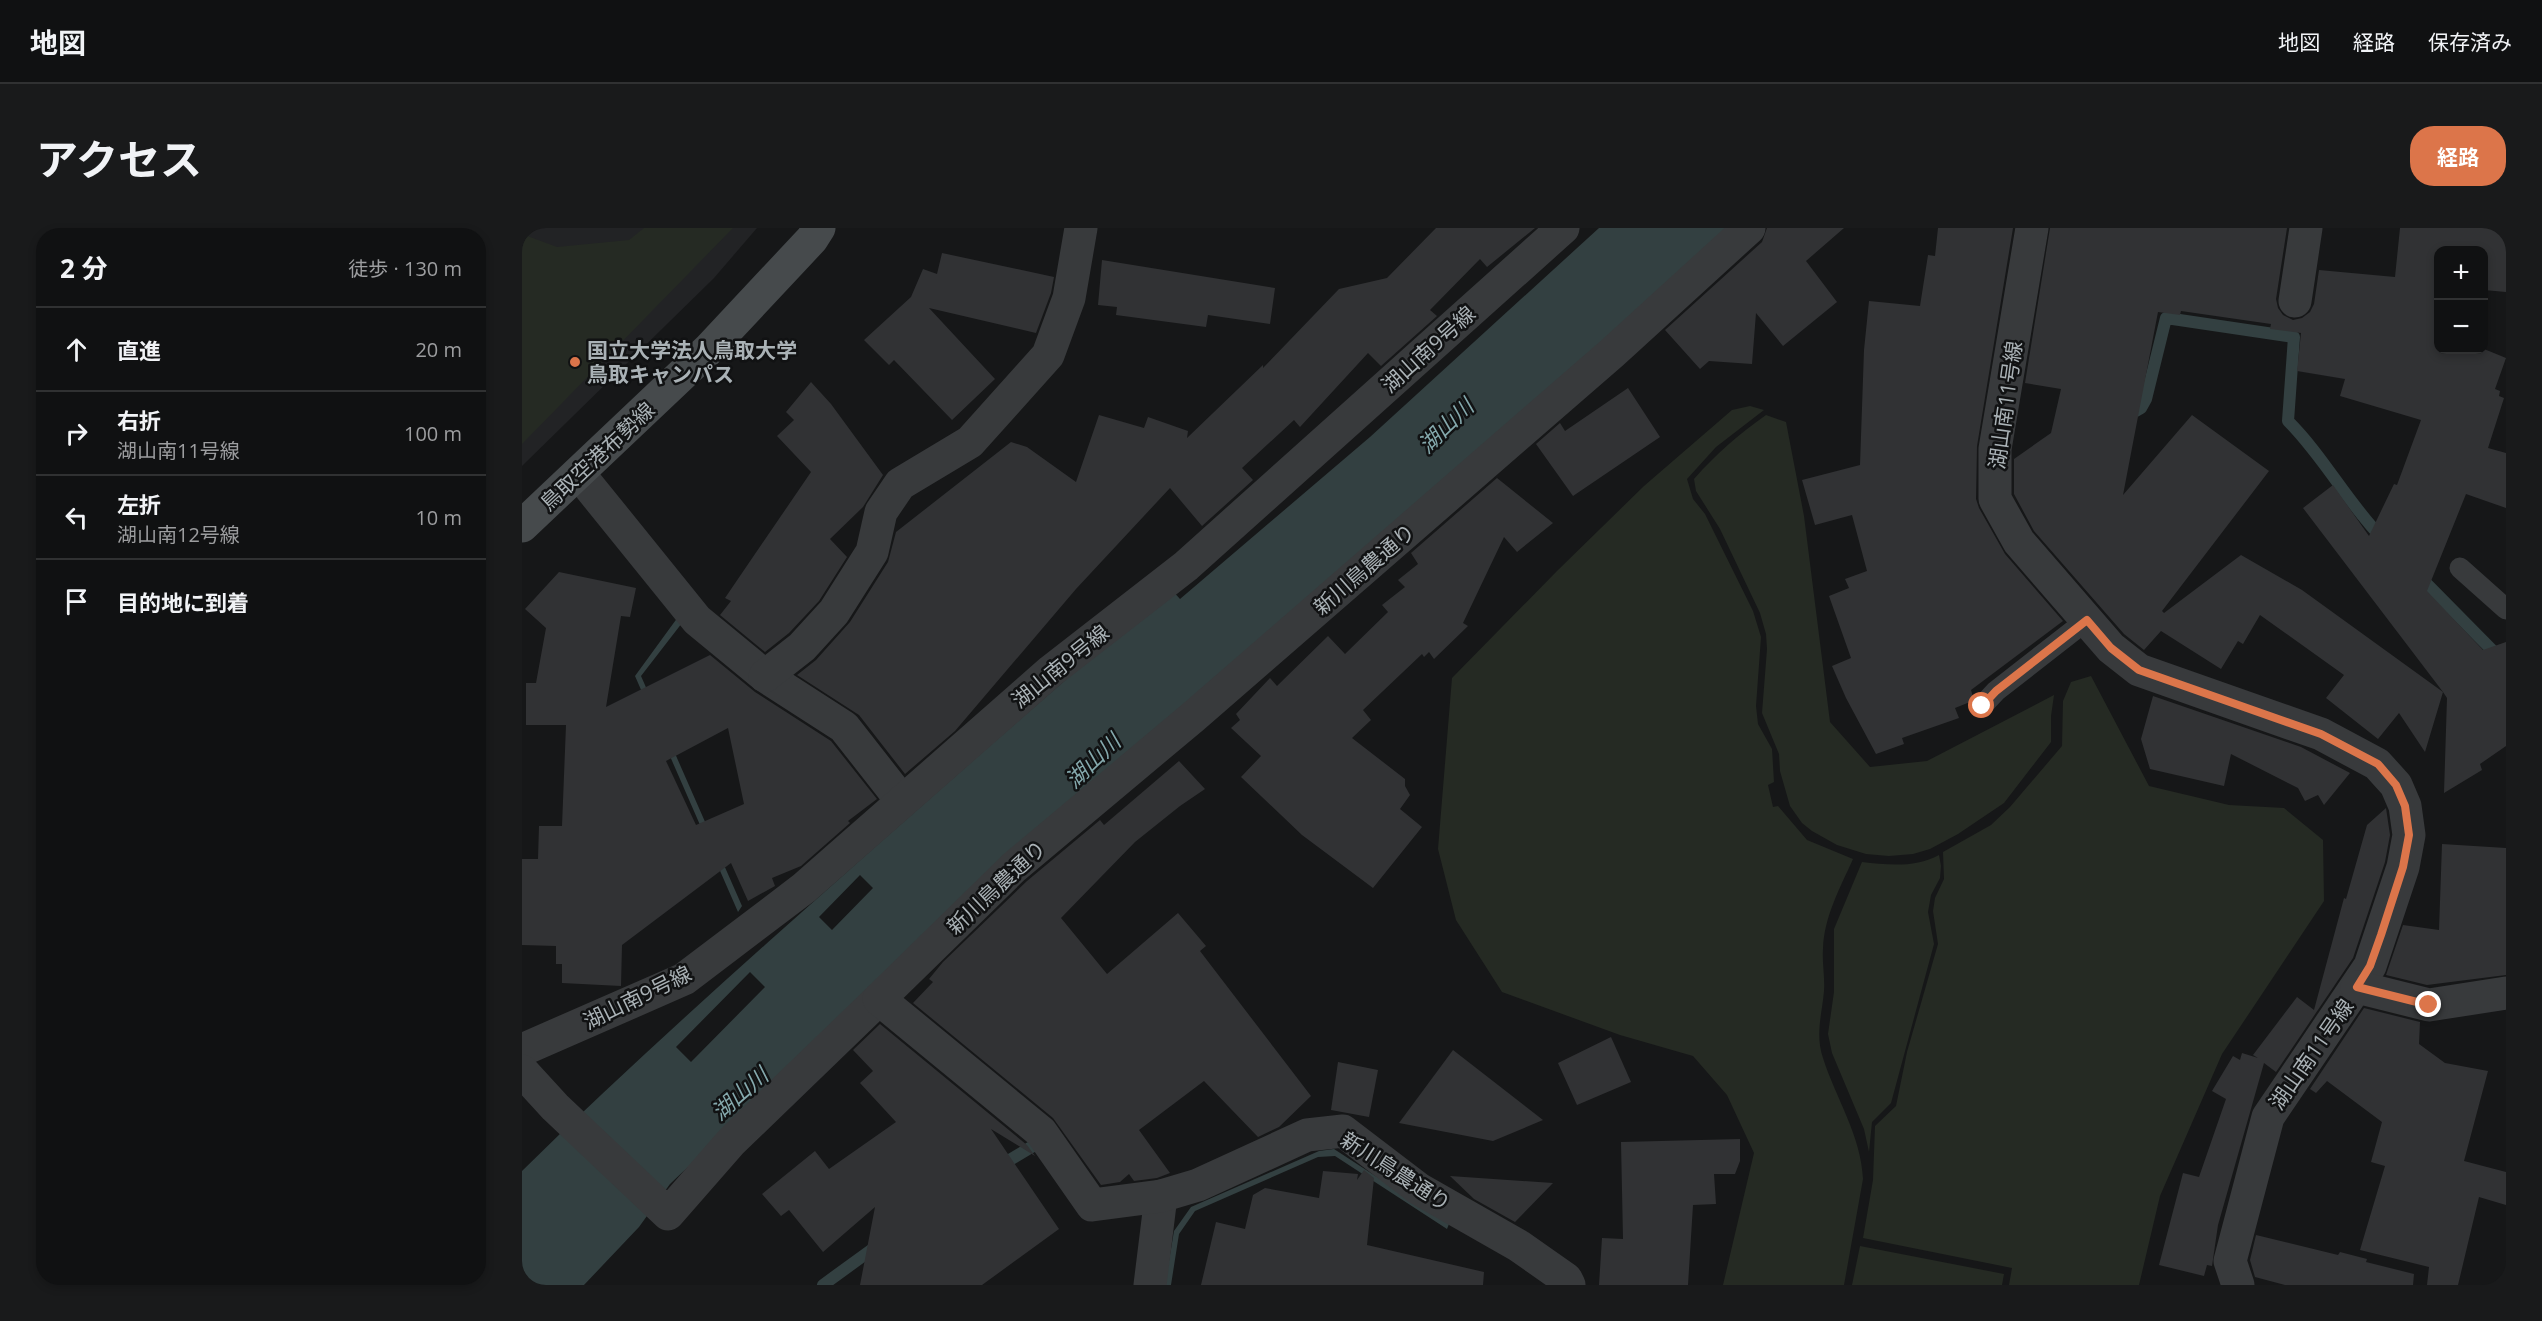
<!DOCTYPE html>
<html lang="ja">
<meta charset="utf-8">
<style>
body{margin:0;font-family:"Open Sans","Noto Sans JP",sans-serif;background:#191a1b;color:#f1f3f6}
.controls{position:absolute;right:18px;top:18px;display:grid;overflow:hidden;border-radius:12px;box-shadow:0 3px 9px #0003}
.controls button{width:54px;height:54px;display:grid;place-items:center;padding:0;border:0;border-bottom:2px solid #303132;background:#101112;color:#f1f3f6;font:30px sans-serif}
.stop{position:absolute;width:18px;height:18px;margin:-14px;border:4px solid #dc754a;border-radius:50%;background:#fff}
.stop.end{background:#dc754a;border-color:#fff;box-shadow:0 2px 6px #0008}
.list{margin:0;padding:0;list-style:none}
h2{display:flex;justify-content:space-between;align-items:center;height:78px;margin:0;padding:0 24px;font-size:26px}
h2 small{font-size:20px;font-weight:400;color:#9c9d9f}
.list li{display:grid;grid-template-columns:39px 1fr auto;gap:18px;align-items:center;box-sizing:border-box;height:84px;padding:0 24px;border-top:2px solid #303132}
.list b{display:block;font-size:22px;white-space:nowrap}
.list p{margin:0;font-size:20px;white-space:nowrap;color:#9c9d9f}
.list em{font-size:20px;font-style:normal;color:#9c9d9f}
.icon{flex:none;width:33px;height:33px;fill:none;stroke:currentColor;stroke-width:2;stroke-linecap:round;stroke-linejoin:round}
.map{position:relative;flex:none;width:1984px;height:1057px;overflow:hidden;border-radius:24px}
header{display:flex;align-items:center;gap:36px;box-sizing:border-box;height:84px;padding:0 30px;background:#101112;border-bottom:2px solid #303132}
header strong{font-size:28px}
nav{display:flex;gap:33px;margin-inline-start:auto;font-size:21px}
.intro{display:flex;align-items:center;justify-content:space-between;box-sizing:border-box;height:144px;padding:0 36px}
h1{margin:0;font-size:42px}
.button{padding:15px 27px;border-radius:24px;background:#dc754a;color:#fff;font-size:21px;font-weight:700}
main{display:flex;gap:36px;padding:0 36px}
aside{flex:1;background:#101112;border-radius:24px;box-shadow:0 3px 9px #0003}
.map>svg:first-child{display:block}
</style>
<header>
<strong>地図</strong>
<nav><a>地図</a><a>経路</a><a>保存済み</a></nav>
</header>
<div class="intro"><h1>アクセス</h1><a class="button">経路</a></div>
<main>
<aside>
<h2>2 分<small>徒歩 · 130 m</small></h2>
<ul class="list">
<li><svg class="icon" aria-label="ahead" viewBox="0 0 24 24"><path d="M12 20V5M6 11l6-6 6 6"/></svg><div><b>直進</b></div><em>20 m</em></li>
<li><svg class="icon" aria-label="right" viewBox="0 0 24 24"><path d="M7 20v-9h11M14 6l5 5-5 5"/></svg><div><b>右折</b><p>湖山南11号線</p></div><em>100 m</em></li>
<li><svg class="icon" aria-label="left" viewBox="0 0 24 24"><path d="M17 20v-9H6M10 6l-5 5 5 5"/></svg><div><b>左折</b><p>湖山南12号線</p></div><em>10 m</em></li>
<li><svg class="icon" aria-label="arrive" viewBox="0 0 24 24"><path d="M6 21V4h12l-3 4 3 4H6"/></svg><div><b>目的地に到着</b></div></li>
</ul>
</aside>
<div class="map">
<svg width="1984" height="1057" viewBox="0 0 1984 1057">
<rect width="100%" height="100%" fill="#161718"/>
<!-- built -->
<path fill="#222325" d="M0 0H235L192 50 0 238Z"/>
<!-- green -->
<g fill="#252a23">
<path d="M122 0H211L0 216V6L35 19 107 12Z"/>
<path d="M1228 178 1242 182 1194 219 1165 251 1171 271 1183 286 1231 383 1239 409 1234 478 1236 496 1250 521 1252 554 1246 557 1251 579 1256 578 1285 612 1331 631C1318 660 1302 689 1301 721 1300 735 1303 749 1302 763 1300 786 1293 807 1301 830 1314 871 1339 907 1341 951L1322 1057H1201L1232 925 1205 867 1171 828 1098 807 980 764 934 692 916 621 930 450 1035 343 1122 258 1210 182Z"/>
<path d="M1244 187 1264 194 1282 288 1308 494 1348 539 1405 533 1532 467 1529 488V514L1482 575 1436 606 1408 621 1391 626 1367 628 1344 626 1315 617 1290 603 1280 595 1268 578 1258 543 1257 526 1240 485 1245 421 1244 406 1238 385 1198 301 1174 263 1172 251C1194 226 1217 206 1244 187Z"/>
<path d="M1569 448 1627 558 1707 577 1762 580 1801 612 1802 673 1700 826 1638 968 1617 1057H1487L1490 1040 1341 1010 1351 952 1353 898 1374 878 1385 824 1416 716 1411 683 1413 670 1422 651 1421 624 1469 597 1488 579 1540 518 1541 473 1549 454Z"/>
<path d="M1417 627 1419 638 1418 650 1409 667 1406 684 1412 716 1369 875 1350 894 1347 924 1342 901 1310 825 1306 806 1312 764V701L1340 634C1365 637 1394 640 1417 627Z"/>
<path d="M1338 1018 1482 1046 1480 1057H1330Z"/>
</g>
<!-- water -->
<g fill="#334041" fill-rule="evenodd">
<path d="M1077 0H1214L229 879 148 956 117 999 62 1057H0V943C82 862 167 785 253 708 384 591 516 475 649 361L658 371 848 209ZM338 647 351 660 310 702 297 689ZM228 744 243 759 169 834 154 819Z"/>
<path d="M156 389 160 395 119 448 220 678 216 684 113 448Z"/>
<path d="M812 921 927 996 925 1001 813 928 796 929 673 983 657 1006 649 1057H643L652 1003 669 979 797 923Z"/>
</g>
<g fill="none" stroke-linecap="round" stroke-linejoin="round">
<!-- stream -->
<g stroke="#334041" stroke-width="12">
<path d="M1605 188 1619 180 1624 171 1644 90 1772 109 1766 193C1803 230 1826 276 1862 312"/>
<path d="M1897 348 1973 425 1984 452"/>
<path d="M476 939 516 915"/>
<path d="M301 1057 356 1017"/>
</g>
</g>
<!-- building -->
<g fill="#313234" fill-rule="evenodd">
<path d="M914 0H1013L965 39 958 31 908 82 915 88 859 138 846 125 778 199 772 192 720 240 731 252 680 298 648 260 554 361 433 503 383 546 337 487 275 447 294 432 328 394 366 334 374 304 489 214 505 219 554 254 577 187 622 200 626 189 666 203 665 210 741 137V140L817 61 865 50Z"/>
<path d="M1245 0H1322L1284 33 1315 74 1261 118 1234 85 1230 136 1187 133 1178 141 1143 102 1240 14Z"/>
<path d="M1416 0H1491L1455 218 1454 271 1457 280 1483 326 1541 393 1449 462 1451 469 1448 474 1433 480 1437 490 1380 510 1382 516 1354 526 1324 470 1310 438 1329 430 1307 368 1327 360 1323 351 1345 343 1330 287 1293 297 1280 252 1338 237 1342 122 1347 73 1398 78 1406 27 1413 28Z"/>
<path d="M1528 0H1765L1754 71 1756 80 1761 87 1771 92 1780 90 1788 84 1792 76 1797 42 1873 49 1878 0H1984V64L1962 62V22H1917V122L1962 121 1984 130 1973 161 1978 163 1977 168 1982 170 1966 220 1984 225V280L1944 266 1905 363 1961 422 1984 414V518L1958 536 1960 542 1922 565 1925 470 1921 464 1903 524 1877 485 1856 511 1804 470 1822 447 1738 387 1721 416 1716 413 1699 441 1639 403 1622 422 1602 406 1512 303 1492 266V231L1529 205 1539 161 1503 155ZM1659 83 1749 96 1748 101 1779 105 1775 143 1823 151 1818 168 1899 192 1875 257 1872 256 1847 308 1811 257 1781 280 1921 464 1780 362 1719 327 1642 385 1640 383 1747 243 1670 187 1601 267 1636 84 1658 87Z"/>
<path d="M420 25 532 49 529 65 514 105 407 80 473 151 430 192 372 132 367 137 342 112 389 69 401 41 415 46Z"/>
<path d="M580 32 753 60 748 96 686 87 684 99 594 87 595 79 576 77Z"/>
<path d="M289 154 309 176 361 247 341 279 308 311 325 329 297 373 267 405 243 424 198 387 209 373 203 370 289 244 255 208 272 192 264 184Z"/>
<path d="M1106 160 1138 209 1051 268 1014 216 1038 195 1043 203Z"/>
<path d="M975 250 1031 295 995 324 982 309 941 395 946 398 912 431 907 424 902 429 900 426 841 482 849 492 830 510 883 551V558L888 567 878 581 900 599 851 660 780 607 719 549 739 528 709 500 718 492 714 486 748 450 755 458 806 408 823 426 866 384 860 377 883 359 876 352 896 336 889 325Z"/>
<path d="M37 344 114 360 108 389 99 388 84 479 188 427 233 464 309 513 355 571 326 593 328 595 279 638 250 650 253 658 226 673 209 635 100 717 99 758 40 755V736H34V718L0 717V631H16L17 598H40L44 497H4V455H14L24 400 3 381ZM206 500 222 576 174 597 144 533Z"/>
<path d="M1631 468 1779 519 1828 545 1802 577 1796 567 1783 573 1776 560 1709 526 1702 558 1628 541 1619 511Z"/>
<path d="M657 533 683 561 658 578 613 614 539 690 585 746 656 685 684 718 678 723 789 868 757 899 736 909 682 853 617 902 648 945 635 950 612 953 607 946 598 954 579 957 531 890 391 775 411 754 407 751 421 734 505 653 578 592 582 597Z"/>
<path d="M1864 580 1868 607 1863 634 1831 730 1754 844 1742 835 1696 997 1690 1038 1685 1037 1682 1048 1637 1037 1661 945 1677 949 1704 871 1690 863 1711 828 1718 832 1720 825 1736 830 1731 827 1775 769 1792 782 1822 670 1824 671 1845 597Z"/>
<path d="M1920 616 1984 620V747L1905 757 1864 747 1881 697 1917 702Z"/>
<path d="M1842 780 1898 794 1897 816 1923 835 1966 843 1942 933 1984 944V977L1957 969 1936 1057H1905L1907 1039 1838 1022 1863 938 1849 934 1860 894 1805 853 1794 865 1788 861Z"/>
<path d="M358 796 505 917 513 928 469 901 537 1001 460 1057H338L353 979 301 1024 267 982 259 988 240 966 293 923 307 941 374 894 338 855 351 843 331 822Z"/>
<path d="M1089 809 1109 854 1055 877 1036 835Z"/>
<path d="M931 822 1021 892 971 913 877 895Z"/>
<path d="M816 834 856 842 847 889 809 882Z"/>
<path d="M1218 911V933L1213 946H1192L1194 976 1171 977 1166 1057H1077L1080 1010 1101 1011 1099 914Z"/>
<path d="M842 942 852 950 845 1017 962 1044 961 1057H679L694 994 723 1001 731 967 743 960 797 970 801 943 836 946 835 952Z"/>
<path d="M928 948 1031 955 993 994 952 971Z"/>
<path d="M1734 1007 1816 1027 1818 1024 1845 1031 1844 1034 1892 1046 1891 1057H1763L1733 1049 1728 1032Z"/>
</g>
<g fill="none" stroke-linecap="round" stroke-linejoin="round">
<!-- service -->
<g stroke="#383a3c" stroke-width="21">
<path d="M1938 340 1984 381"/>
<path d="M1460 478 1474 463 1565 392"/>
</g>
<!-- minor -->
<g stroke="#383a3c" stroke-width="33">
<path d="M1510 0 1473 221V271L1497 314 1589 420 1617 442 1799 506 1855 536 1874 557 1883 578 1887 607 1881 639 1848 738 1746 889 1708 1033 1716 1057"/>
<path d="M1773 73 1784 0"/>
<path d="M57 246 175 392 243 448 322 499 380 573"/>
<path d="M243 448 280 419 312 384 350 324 359 284 378 256 448 214 526 127 547 70 559 0"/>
<path d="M1835 759 1907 777 1984 765"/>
<path d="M0 822 162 751 282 660 529 443 664 338 1041 0"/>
<path d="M0 843 33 879 146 986 209 914 357 771"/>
<path d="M628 1057 639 968"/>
<path d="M1047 1057 1044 1051 997 1018 897 961 821 903 785 907 676 957 639 968 570 977 519 904 357 771 492 639 671 489 1090 125 1227 0"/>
</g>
<!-- secondary -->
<path stroke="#464a4c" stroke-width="33" d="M0 298 187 121 290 11 297 0"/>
</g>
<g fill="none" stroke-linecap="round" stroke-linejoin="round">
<!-- route -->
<path stroke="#dc754a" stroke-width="8" d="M1460 478 1474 463 1565 392 1589 420 1617 442 1799 506 1856 536 1874 557 1883 578 1887 607 1881 639 1859 707 1848 738 1835 759 1907 777"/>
</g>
<!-- markers -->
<circle fill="#dc754a" stroke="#111213" stroke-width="2" cx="53" cy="134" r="6"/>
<g text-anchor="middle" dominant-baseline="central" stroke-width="5" stroke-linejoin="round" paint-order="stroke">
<!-- street labels -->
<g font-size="21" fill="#aab2b6" stroke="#111213">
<text transform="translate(906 121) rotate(-42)">湖山南9号線</text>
<text transform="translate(1483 177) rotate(-82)">湖山南11号線</text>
<text transform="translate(75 228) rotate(-43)">鳥取空港布勢線</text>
<text transform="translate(842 341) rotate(-41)">新川鳥農通り</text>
<text transform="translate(538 438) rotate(-39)">湖山南9号線</text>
<text transform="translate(474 659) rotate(-43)">新川鳥農通り</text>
<text transform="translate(115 769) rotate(-26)">湖山南9号線</text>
<text transform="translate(1789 826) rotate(-55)">湖山南11号線</text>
<text transform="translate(874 943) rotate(33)">新川鳥農通り</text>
</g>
<!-- poi labels -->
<g font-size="21" font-weight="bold" fill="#aab2b6" stroke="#111213" text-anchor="start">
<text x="65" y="122">国立大学法人鳥取大学<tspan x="65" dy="24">鳥取キャンパス</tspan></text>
</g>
<!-- water labels -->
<g font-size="22" font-style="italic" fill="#85a9ad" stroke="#111213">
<text transform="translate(923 197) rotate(-44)">湖山川</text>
<text transform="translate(570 532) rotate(-44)">湖山川</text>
<text transform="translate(217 865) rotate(-41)">湖山川</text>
</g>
</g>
</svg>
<div class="controls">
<button>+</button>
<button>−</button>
</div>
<div class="stop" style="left:1460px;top:478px"></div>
<div class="stop end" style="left:1907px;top:777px"></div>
</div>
</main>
